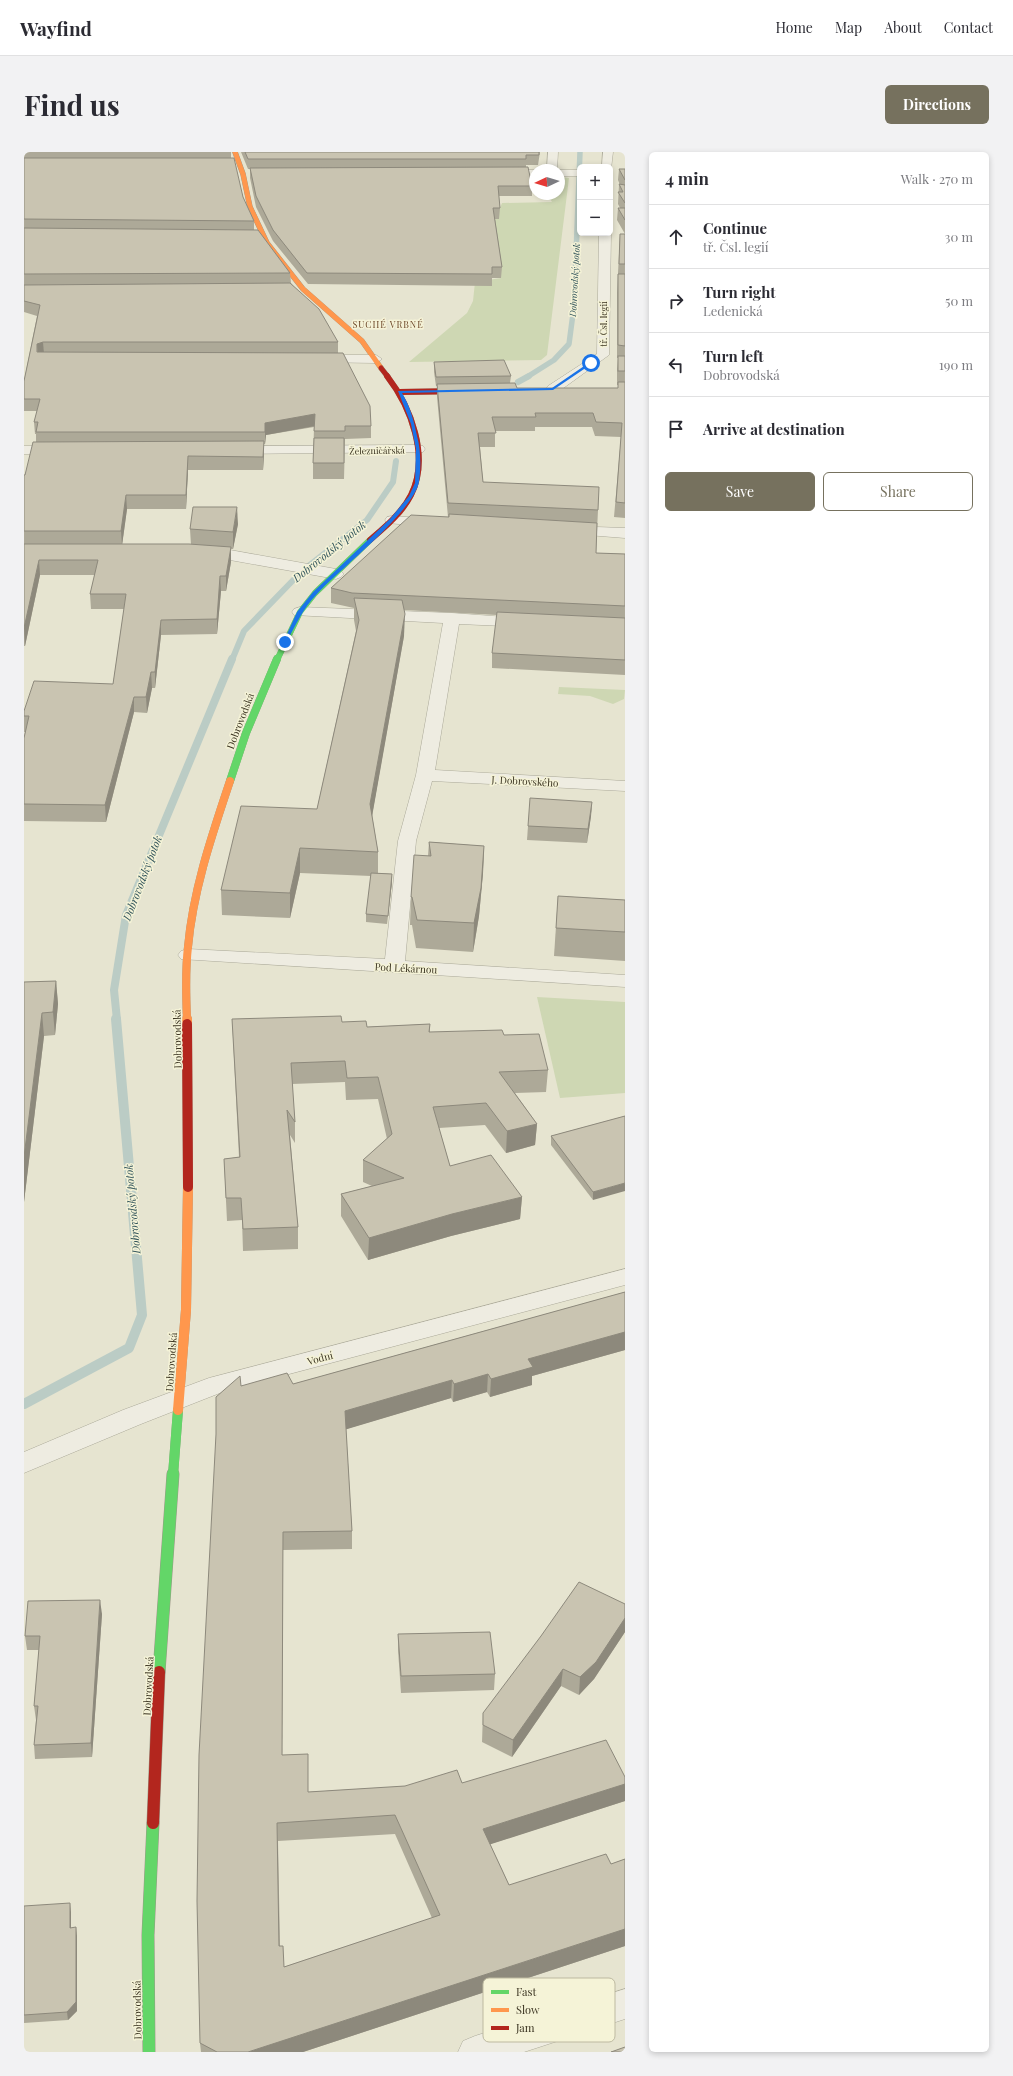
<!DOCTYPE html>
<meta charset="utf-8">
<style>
body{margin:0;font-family:"Playfair Display",serif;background:#f2f2f3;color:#2b2b33}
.controls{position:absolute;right:12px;top:12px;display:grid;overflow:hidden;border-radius:6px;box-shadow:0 2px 6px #0003}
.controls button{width:36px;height:36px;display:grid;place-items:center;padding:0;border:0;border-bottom:1px solid #e1e1e2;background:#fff;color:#2b2b33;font:20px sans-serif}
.compass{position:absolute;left:505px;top:12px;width:36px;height:36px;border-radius:50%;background:#fff;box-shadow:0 2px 6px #0003;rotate:266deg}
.stop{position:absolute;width:12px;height:12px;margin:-9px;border:3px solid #1a73e8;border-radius:50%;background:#fff}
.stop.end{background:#1a73e8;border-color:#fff;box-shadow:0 1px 4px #0008}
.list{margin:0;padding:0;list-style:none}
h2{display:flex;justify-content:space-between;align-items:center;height:52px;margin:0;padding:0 16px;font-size:17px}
h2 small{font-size:13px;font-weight:400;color:#7c7c81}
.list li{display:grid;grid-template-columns:26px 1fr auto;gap:12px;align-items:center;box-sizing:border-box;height:64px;padding:0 16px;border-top:1px solid #e1e1e2}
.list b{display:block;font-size:15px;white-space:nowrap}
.list p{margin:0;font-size:13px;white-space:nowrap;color:#7c7c81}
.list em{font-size:13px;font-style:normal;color:#7c7c81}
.actions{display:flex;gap:8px;padding:12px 16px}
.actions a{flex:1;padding:9px 0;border:1px solid #76715e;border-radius:6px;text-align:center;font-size:14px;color:#76715e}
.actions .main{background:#76715e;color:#fff}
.icon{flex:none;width:22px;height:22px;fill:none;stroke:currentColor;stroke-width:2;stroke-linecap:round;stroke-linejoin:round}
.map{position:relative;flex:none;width:601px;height:1900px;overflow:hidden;border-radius:6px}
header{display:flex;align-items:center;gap:24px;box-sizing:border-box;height:56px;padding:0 20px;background:#fff;border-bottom:1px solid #e1e1e2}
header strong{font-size:19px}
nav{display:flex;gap:22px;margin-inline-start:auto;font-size:14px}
.intro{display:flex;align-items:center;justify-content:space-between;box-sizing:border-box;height:96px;padding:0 24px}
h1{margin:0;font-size:28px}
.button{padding:10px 18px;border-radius:6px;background:#76715e;color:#fff;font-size:14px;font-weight:700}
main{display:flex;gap:24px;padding:0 24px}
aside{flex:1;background:#fff;border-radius:6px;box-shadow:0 2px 6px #0003}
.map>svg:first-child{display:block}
</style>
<header>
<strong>Wayfind</strong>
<nav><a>Home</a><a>Map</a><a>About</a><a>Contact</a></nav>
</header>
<div class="intro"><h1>Find us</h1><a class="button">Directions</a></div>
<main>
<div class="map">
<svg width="601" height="1900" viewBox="0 0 601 1900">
<rect width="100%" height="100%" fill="#e6e4d0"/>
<!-- green -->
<g fill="#ced7b3">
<path d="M535 25 545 26 523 203 517 208 385 210 443 161 449 149 451 130 477 126 459 98 478 51 528 50 523 42H535Z"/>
<path d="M535 535 601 538 600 547 589 552 566 544 534 542Z"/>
<path d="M513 845 601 850V941L536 946Z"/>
</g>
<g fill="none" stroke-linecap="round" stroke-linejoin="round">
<!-- stream-far3 -->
<path stroke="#bbccc5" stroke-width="5.5" d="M503 225 530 208 545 192 550 154 556 0"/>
<!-- stream-far2 -->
<g stroke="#bbccc5" stroke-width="6">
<path d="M494 230 505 224"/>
<path d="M208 508 220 479 278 419 343 368 369 330 372 309"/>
</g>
<!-- stream-far1 -->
<path stroke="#bbccc5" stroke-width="8" d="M93 868 90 838 102 763 208 507"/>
<!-- stream -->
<path stroke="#bbccc5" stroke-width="10" d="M0 1252 105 1196 118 1163 92 867"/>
<!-- street casing -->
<g stroke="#aba999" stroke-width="1">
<g id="street">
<path d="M524 0H534L533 18H523Z"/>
<path d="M579 0H589L587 17 586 15H578Z"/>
<path d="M476 18H512L511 24 472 23 471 21 472 19Z"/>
<path d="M534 18H556V24H535Z"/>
<path d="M586 80 587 81 585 203 534 240H524L522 237 524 234 573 202 575 81Z"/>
<path d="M293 203H352L358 207 352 211 288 210 287 207 288 204Z"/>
<path d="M394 293 399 294 401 297 399 300 209 302 204 301 202 298 204 295 209 294Z"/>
<path d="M0 294H37L42 295 44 298 42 301 37 302H0Z"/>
<path d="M368 364 411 367 416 368 418 371 416 374 411 375 363 371 361 368 363 365Z"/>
<path d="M543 374 601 376V386L538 381 536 378 538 375Z"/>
<path d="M177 396 206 398 312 417 317 419 320 422 317 425 312 427 206 408 172 404 169 401 172 398Z"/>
<path d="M276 455 428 461 508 467 510 470 508 473 502 475 435 472 411 618 601 629V639L408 629 392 689 381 809 601 823V835L157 807 154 803 157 799 164 797 361 807 374 689 392 623 419 471 270 463 268 460 270 457Z"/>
<path d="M601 1117V1133L201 1239 117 1272 0 1321V1300L99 1258 185 1226Z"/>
<path d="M601 1837V1867L500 1900H434L439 1889 451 1884Z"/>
</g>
</g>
<!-- fast-far3 casing -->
<g stroke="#9b9888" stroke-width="6">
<path id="fast-far3" d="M253 508 276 460 291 441 346 388"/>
</g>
<!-- fast-far2 casing -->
<g stroke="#9b9888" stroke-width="8">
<path id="fast-far2" d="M206 629 222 581 253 507"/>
</g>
<!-- fast-far1 casing -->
<g stroke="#9b9888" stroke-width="10">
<path id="fast-far1" d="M149 1323 154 1258"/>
</g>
<!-- fast casing -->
<g stroke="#9b9888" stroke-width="13">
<g id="fast">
<path d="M135 1520 149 1322"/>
<path d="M125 1900 124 1783 129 1671"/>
</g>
</g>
<!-- slow-far2 casing -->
<g stroke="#9b9888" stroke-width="5.5">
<path id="slow-far2" d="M211 0 219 22 226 55 243 91 279 137 338 189 357 216"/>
</g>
<!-- slow-far1 casing -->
<g stroke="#9b9888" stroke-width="8">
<path id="slow-far1" d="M163 868C162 844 161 819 164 795 169 738 188 683 206 629"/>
</g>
<!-- slow casing -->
<g stroke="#9b9888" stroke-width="10">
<g id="slow">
<path d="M163 867V872"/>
<path d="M154 1258 162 1158 164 1035"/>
</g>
</g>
<!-- jam-far3 casing -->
<g stroke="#9b9888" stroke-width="5.5">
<path id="jam-far3" d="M357 216 364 225"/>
</g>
<!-- jam-far2 casing -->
<g stroke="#9b9888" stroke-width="6">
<g id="jam-far2">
<path d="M375 240 442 239"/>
<path d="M346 388C361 375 378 361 387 343 406 305 387 255 363 224"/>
</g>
</g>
<!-- jam-far1 casing -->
<g stroke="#9b9888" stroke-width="10">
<path id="jam-far1" d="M163 872 164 1035"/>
</g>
<!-- jam casing -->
<g stroke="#9b9888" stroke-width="13">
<path id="jam" d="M129 1671 135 1520"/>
</g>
<!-- street -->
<use href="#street" fill="#eeece1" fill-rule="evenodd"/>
<!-- fast-far3 -->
<use href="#fast-far3" stroke="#63d668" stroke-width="6"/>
<!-- fast-far2 -->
<use href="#fast-far2" stroke="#63d668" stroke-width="8"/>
<!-- fast-far1 -->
<use href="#fast-far1" stroke="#63d668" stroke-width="10"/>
<!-- fast -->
<use href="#fast" stroke="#63d668" stroke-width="12"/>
<!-- slow-far2 -->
<use href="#slow-far2" stroke="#ff974d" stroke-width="5"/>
<!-- slow-far1 -->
<use href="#slow-far1" stroke="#ff974d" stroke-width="8"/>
<!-- slow -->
<use href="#slow" stroke="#ff974d" stroke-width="10"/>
<!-- jam-far3 -->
<use href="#jam-far3" stroke="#b3261e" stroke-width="5"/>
<!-- jam-far2 -->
<use href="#jam-far2" stroke="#b3261e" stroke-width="6"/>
<!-- jam-far1 -->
<use href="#jam-far1" stroke="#b3261e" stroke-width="10"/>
<!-- jam -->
<use href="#jam" stroke="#b3261e" stroke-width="12"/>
</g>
<!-- wall -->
<g fill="#ada998" fill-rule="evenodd">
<path d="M0 0H207V6L219 45 230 69V78L266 121 267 131 314 190V201L347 274V286L321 287 320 327H289V311L290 275 242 283 241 292H240V302L239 318H164L162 357H103L98 392 167 393 166 377 214 372 209 397H207V410L202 439H197L193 482 137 483 131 536H128L123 561 110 560 82 670 0 669V586L1 580H0V559L89 532 100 457H67L66 442 71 423H16L1 494H0V323H1L12 290V282H11L10 270 13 259H0V229L13 164 0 160Z"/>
<path d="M217 0H516L514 13H502V15L508 34V44H475L476 56 475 67H471L478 115 477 126H468V134L284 132 249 89 232 55 226 26V17H224Z"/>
<path d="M595 17H601V366L590 365 597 285 571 284 568 275H511V279H471V295H456L459 330 574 358 572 401 601 402V523L468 516V501L473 463 380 458V484L348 663 354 700V721L368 722V730L363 772 342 770V762L347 724 276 721 266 766 198 763 197 738 293 657 332 479 330 468V456L307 451V436L424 365 413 245V234H412L410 220V210L487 224 486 231 493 236H594V233H593V217L594 206H593V141L596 82H601L593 68 594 56H596L594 52 595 32 596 33 594 28Z"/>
<path d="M568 650 567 664 563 691 503 688 504 674Z"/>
<path d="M405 690 460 694 459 721 455 764 449 800 392 796 388 773H386L387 745 404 704Z"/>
<path d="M534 744 601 748V809L530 804Z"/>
<path d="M32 829 34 852 31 883 20 884 0 1050V830Z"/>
<path d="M208 867 318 870 343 875 406 872V880L480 883 524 918 522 940 491 941 513 972 511 993 482 1001 461 973 415 976 426 1014 498 1045 496 1067 427 1084 344 1108 317 1064V1042L348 1034 339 1030V1008L363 987 354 947 322 948 321 930 268 932 271 970V991L266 983 274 1075V1097L219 1099 218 1068 203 1069 201 1029 200 1007 215 1005Z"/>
<path d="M601 964 569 1048 527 993V984Z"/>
<path d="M601 1140V1198L508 1224V1233L466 1245 463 1240 429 1250 427 1246 322 1277 328 1379V1397L259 1398 258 1603 284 1640 438 1631 601 1625V1649L466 1692 485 1733 587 1712 601 1707V1794L279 1900H177L176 1891 217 1234 269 1232ZM371 1682 408 1766 260 1815 256 1794 254 1689Z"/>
<path d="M601 1452V1480L570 1527 555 1543 537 1534 488 1605 458 1590 459 1561Z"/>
<path d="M78 1462 68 1605 11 1607 10 1593 12 1568 10 1554 15 1498H3L1 1484Z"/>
<path d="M374 1482 471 1522 470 1538 377 1541 374 1498Z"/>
<path d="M0 1754 47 1760V1776L53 1784V1859L44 1868 0 1871Z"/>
</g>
<!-- shaded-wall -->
<g fill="#8d897c">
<path d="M19 190 20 202 14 204 13 192Z"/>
<path d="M291 262V274L242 283 241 292V271Z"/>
<path d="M240 289V302L239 318V305Z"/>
<path d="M164 304V318L162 357V343Z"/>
<path d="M102 343 103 357 98 394 97 379Z"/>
<path d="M213 355 214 372 209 397V380Z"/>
<path d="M207 395V410L202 439V424Z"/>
<path d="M15 408 16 423 1 494 0 476Z"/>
<path d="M196 424 197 439 193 482V467Z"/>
<path d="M381 462 380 484 346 676V652Z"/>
<path d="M137 468V483L131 536V520Z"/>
<path d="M127 520 128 536 123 561 122 545Z"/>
<path d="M110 545V560L82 670 81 653Z"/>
<path d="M568 650 567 664 563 691 564 677Z"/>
<path d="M460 694 459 721 455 764 449 800 450 771Z"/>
<path d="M276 696V721L266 766V741Z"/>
<path d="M368 722V730L363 772 364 764Z"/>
<path d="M32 829 34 852 31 883 29 860Z"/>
<path d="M18 861 20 884 0 1050V1005Z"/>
<path d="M513 972 511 993 482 1001 483 979Z"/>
<path d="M601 1031V1039L569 1048V1040Z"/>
<path d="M498 1045 496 1067 427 1084 344 1108 345 1086 428 1062Z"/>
<path d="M601 1180V1198L508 1224V1233L466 1245 467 1227 504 1207Z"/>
<path d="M464 1222 463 1240 429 1250 430 1232Z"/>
<path d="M428 1228 427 1246 320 1278 321 1259Z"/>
<path d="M259 1380V1398L258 1621V1603Z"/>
<path d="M76 1448 78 1462 68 1605 67 1591Z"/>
<path d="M601 1466V1480L570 1527 555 1543 556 1525Z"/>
<path d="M539 1517 537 1534 488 1605 489 1588Z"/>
<path d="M601 1632V1649L458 1695 459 1677Z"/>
<path d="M46 1751 47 1760V1784L46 1776Z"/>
<path d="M52 1775 53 1784V1859L44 1868 43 1860Z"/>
<path d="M601 1777V1794L279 1900H224Z"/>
</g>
<!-- building -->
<g fill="#c9c4b1" stroke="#8d897c" fill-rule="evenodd">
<path d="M221 0H515V3H502V7H224Z"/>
<path d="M0 6H210L219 45 230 69 0 67Z"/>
<path d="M504 15 508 34H474L476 56H469L478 115H468V122L283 121 249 78 232 44 226 16Z"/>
<path d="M595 17H601V28Z"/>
<path d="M595 32 601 33V51L594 40H599Z"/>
<path d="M594 56H601V68Z"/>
<path d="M0 76 234 78 266 121 0 122Z"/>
<path d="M596 82H601V112H595Z"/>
<path d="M594 122H601V194L594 193Z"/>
<path d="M266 131 295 157 314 190H19L13 192V200L319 201 346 254 347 274H321V279H290L291 262 241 271V280H12L14 270H10L16 247H0V229L16 153 0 149V133Z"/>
<rect x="594" y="204" width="7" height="15"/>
<path d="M480 208 487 224 412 225 410 210Z"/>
<path d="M594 230H601V351L592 350 598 271 572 270 569 261H511L512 265H468L472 281H454L459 330 575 335 574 358 424 351 413 232 491 231 493 236H594Z"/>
<path d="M290 286H320V311H289Z"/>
<path d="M240 289 239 305 164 304 162 343H102L97 379H0V323H1L9 290Z"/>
<path d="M169 355H213L209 380 166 377Z"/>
<path d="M425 362 573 371 572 401 601 402V454L328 441 307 436 387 363 425 365Z"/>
<path d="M0 392H165L207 395 202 424H196L193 467 137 468 131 520H127L122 545H110L81 653 0 652V586L5 564H0V559L10 529 89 532 102 442H66L74 408H15L0 476Z"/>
<path d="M330 446 378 448 381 462 346 652 354 700 276 696 266 741 197 738 217 654 293 657 335 468Z"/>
<path d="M473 460 601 466V508L468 501Z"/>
<path d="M506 646 568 650 564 677 504 674Z"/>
<path d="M405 690 460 694 457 736 450 771 393 768 388 745H387L390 703 407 704Z"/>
<path d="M347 721 368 722 364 764 342 762Z"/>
<path d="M534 744 601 748V780L532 776Z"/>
<path d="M32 829 29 860 18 861 0 1005V830Z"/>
<path d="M317 864 318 870 342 869 343 875 406 872 405 880 478 878 480 883 515 882 524 918 475 920 513 972 483 979 462 951 409 955 426 1014 467 1003 498 1045 428 1062 345 1086 317 1042 380 1026 339 1008 368 982 354 925 323 926 321 909 267 911 271 970 263 958 274 1075 219 1077 217 1046H202L200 1007 216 1005 208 867Z"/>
<path d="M601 964V1031L569 1040 527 984Z"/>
<path d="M601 1140V1180L504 1207 509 1215 467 1227 464 1222 430 1232 428 1228 321 1259 328 1379 259 1380 258 1603 284 1602V1640L381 1634 433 1618 438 1631 582 1588 601 1625V1632L459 1677 485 1733 582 1702 587 1712 601 1707V1777L224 1900H193L176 1891 173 1749 175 1603 192 1282V1245L216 1224 217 1234 263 1221 269 1232ZM371 1663 416 1763 260 1815 259 1794H255L253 1671Z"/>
<path d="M555 1430 601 1452V1466L572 1510 556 1525 539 1517 489 1588 459 1573V1561L517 1484Z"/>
<path d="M76 1448 67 1591 10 1593 14 1554H10L16 1484H1L4 1449Z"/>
<path d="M466 1480 471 1522 377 1524 374 1482Z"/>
<path d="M46 1751V1776L52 1775V1850L43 1860 0 1863V1754Z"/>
<path d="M601 1895V1900H587Z"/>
</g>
<!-- route -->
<path fill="#1a73e8" d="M566 210 569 211 529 238 378 241C386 254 390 269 393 284 397 298 397 315 395 330 389 360 316 417 293 442 279 456 272 473 262 491H259L273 460 289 440 366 367 385 344 391 331 392 297 387 272 374 239 528 236Z"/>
<g text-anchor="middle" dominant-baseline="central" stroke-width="3" stroke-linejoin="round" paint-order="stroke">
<!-- far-water labels -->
<g font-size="9" font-style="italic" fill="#30535a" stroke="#f5f3d7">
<text transform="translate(550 128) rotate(-87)">Dobrovodský potok</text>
</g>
<!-- far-neighbourhood labels -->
<g font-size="9" letter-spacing="1" fill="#663f20" stroke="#f5f3d7">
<text x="364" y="172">SUCHÉ VRBNÉ</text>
</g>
<!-- far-street labels -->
<g font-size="9" fill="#3a3320" stroke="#f5f3d7">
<text transform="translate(579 172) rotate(-90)">tř. Čsl. legií</text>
<text transform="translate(353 298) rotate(-1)">Železničářská</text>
</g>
<!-- street labels -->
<g font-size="10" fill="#3a3320" stroke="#f5f3d7">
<text transform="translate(216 569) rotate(-69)">Dobrovodská</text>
<text transform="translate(501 629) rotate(3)">J. Dobrovského</text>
<text transform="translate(382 816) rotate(3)">Pod Lékárnou</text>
<text transform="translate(153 887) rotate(-91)">Dobrovodská</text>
<text transform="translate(296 1206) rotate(-15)">Vodní</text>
<text transform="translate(147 1210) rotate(-86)">Dobrovodská</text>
<text transform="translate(124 1534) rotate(-87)">Dobrovodská</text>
<text transform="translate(113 1858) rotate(-91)">Dobrovodská</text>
</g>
<!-- water labels -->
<g font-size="11" font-style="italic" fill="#30535a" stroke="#f5f3d7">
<text transform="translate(305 399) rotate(-39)">Dobrovodský potok</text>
<text transform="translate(118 726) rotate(-69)">Dobrovodský potok</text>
<text transform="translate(108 1057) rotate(-95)">Dobrovodský potok</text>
</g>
</g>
<!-- legend -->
<rect x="459" y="1826" width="132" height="64" rx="6" fill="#f5f3d7" stroke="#bdb9a0" stroke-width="1"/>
<rect x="467" y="1838" width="18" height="4" fill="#63d668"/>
<rect x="467" y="1856" width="18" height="4" fill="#ff974d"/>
<rect x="467" y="1874" width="18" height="4" fill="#b3261e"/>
<g font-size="11" fill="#3a3320">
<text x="492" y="1844">Fast</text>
<text x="492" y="1862">Slow</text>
<text x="492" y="1880">Jam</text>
</g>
</svg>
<div class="controls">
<button>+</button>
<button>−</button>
</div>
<svg class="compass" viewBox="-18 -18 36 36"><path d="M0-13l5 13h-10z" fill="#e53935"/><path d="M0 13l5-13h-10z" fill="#7c7c81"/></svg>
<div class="stop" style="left:567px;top:211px"></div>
<div class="stop end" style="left:261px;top:490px"></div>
</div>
<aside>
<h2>4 min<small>Walk · 270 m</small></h2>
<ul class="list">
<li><svg class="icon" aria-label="ahead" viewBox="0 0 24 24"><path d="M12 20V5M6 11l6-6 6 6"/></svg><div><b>Continue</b><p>tř. Čsl. legií</p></div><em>30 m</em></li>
<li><svg class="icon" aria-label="right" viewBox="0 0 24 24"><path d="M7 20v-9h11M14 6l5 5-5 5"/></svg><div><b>Turn right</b><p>Ledenická</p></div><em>50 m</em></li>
<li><svg class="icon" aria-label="left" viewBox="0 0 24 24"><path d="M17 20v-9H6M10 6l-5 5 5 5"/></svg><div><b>Turn left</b><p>Dobrovodská</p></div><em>190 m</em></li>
<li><svg class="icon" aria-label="arrive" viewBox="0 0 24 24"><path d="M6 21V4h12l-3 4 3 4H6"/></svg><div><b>Arrive at destination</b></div></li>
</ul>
<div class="actions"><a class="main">Save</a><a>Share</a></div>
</aside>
</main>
